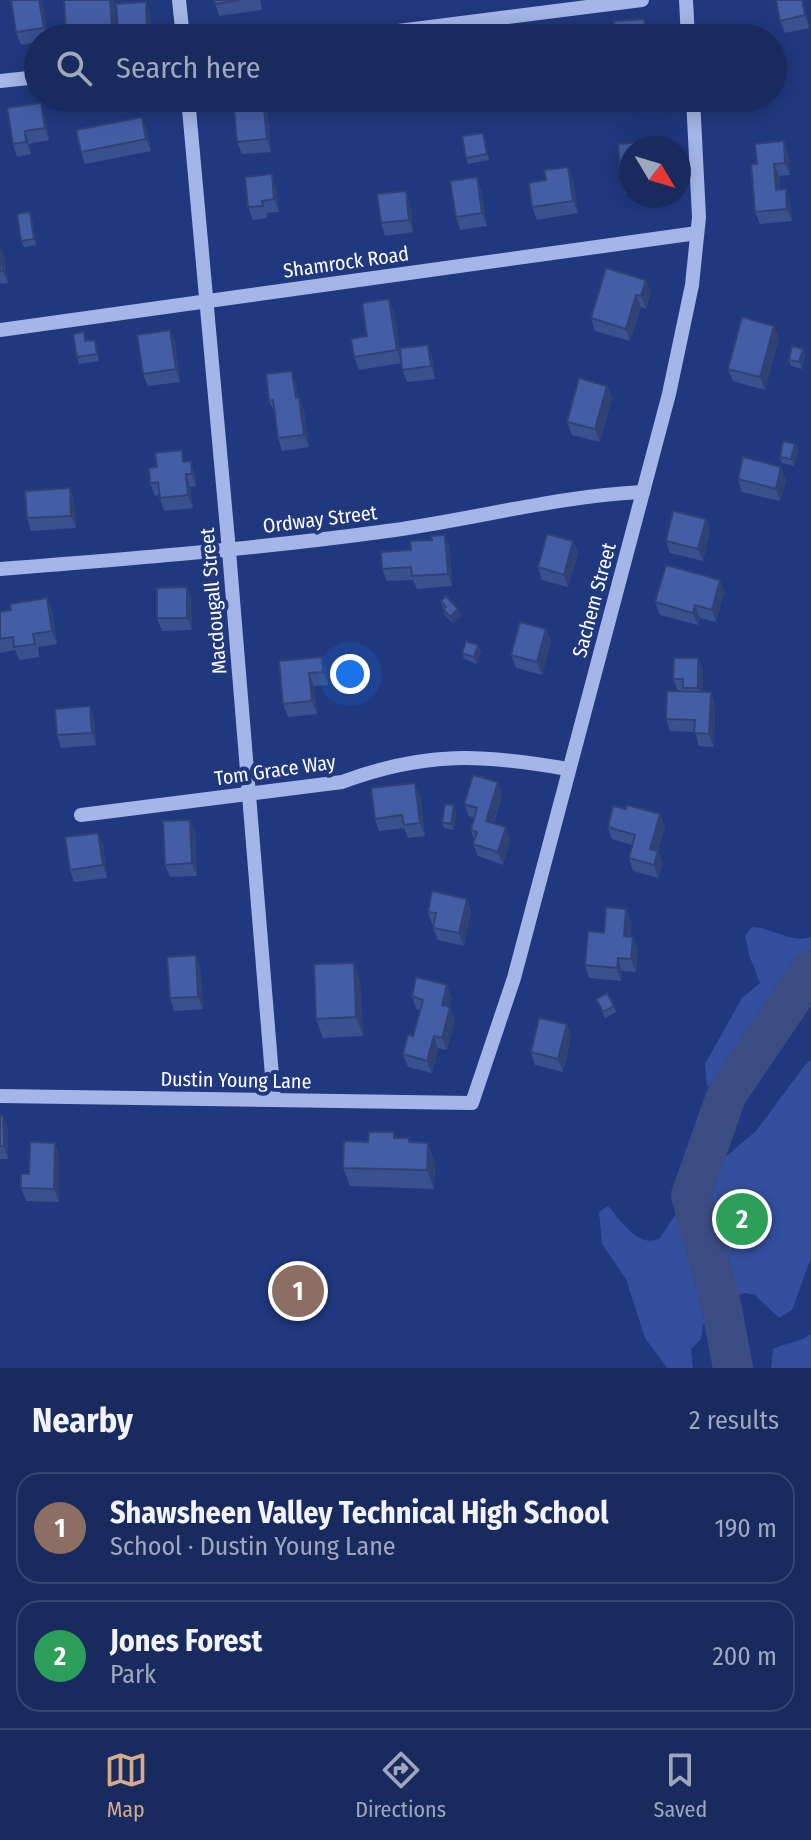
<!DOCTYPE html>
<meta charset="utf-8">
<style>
body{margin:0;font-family:"Fira Sans Condensed",sans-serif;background:#253667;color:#f1f3f6}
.compass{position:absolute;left:619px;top:136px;width:72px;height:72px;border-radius:50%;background:#182a5e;box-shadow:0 4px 20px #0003;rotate:128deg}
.you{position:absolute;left:350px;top:674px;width:28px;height:28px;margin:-20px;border:6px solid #fff;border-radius:50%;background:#1a73e8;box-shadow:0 0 0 12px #1a73e833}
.badge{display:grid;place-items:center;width:52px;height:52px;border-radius:50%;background:#d6ab8b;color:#fff;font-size:26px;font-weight:700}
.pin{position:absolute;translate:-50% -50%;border:4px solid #fff;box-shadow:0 2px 8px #0006}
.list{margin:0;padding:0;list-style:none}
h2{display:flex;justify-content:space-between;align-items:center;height:104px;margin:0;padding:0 32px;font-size:34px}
h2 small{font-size:26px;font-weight:400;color:#9fa7bc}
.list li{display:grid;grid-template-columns:52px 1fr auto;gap:24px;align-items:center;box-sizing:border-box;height:112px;margin:0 16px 16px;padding:0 16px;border:2px solid #364673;border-radius:24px}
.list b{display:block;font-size:30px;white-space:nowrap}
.list p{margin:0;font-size:26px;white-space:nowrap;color:#9fa7bc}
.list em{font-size:26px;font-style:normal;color:#9fa7bc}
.icon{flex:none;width:44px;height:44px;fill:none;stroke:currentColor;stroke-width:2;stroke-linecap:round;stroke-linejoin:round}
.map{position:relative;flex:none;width:811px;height:1368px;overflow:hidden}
.search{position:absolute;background:#182a5e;box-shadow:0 4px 20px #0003;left:24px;right:24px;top:24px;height:88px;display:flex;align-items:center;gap:20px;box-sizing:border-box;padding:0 28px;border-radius:44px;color:#9fa7bc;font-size:30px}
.sheet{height:360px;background:#182a5e}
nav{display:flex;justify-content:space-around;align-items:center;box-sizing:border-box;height:112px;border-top:2px solid #364673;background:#182a5e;font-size:22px;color:#9fa7bc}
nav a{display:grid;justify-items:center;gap:4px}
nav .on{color:#d6ab8b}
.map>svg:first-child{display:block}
</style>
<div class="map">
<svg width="811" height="1368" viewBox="0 0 811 1368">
<rect width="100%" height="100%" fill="#20387e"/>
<!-- green -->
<g fill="#334f9d">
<path d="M752 927C772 927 790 944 811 937V1001C805 1001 797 1000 792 1001 782 1004 752 1028 746 1037 733 1056 731 1074 707 1086L705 1064 742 998 760 983 749 955 745 935Z"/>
<path d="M811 1060V1258L792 1310 779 1318 755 1295 745 1293 733 1296 703 1325 701 1339 691 1349 693 1368H667L645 1338 626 1279 602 1244 599 1212 608 1206C620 1220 640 1250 660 1238L687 1197 709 1171 756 1131 805 1065Z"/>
<path d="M811 1334V1368H771L773 1349C786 1343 800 1342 811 1334Z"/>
</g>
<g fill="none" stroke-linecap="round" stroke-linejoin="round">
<!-- river -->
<path stroke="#3a4c81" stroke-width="40" d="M733 1368 721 1304 691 1195 727 1094 811 970"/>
<!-- minor -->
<g stroke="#a4b6e7" stroke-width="14">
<path d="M179 0 183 38"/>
<path d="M686 0 688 38"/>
<path d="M343 38 642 0"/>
<path d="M0 81 38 77"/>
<path d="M188 98 229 551 274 1100"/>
<path d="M0 330 697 233"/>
<path d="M0 569C127 559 254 549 380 532 468 521 554 496 643 492"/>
<path d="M81 815 342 782C425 751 483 754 568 769"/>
<path d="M0 1096 472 1103 514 978 669 394 692 285 699 217 693 98"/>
</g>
</g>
<!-- wall -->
<g fill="#3a518f">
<path d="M42 0 48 38H38V42L21 45 16 32Z"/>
<path d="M64 0H114L116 38H69L66 31Z"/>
<path d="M214 0H260L262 10 219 16Z"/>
<path d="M803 0 809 28 785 33 780 21Z"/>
<path d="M146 2 150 14 152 38H121L118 30Z"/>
<path d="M233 98H274L275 108 267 109 271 152 242 154 237 142Z"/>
<path d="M353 98H398V99L356 105Z"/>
<path d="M447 98H481L449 104Z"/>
<path d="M7 108 45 116 49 140 29 144 31 154 17 157 13 144Z"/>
<path d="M147 130 151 151 85 164 81 152Z"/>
<path d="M483 133 489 160 468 164 466 158Z"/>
<path d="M631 148V194H625L621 182Z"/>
<path d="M788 154 790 175 779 176 780 190 790 202 792 221 760 224 755 212 757 164Z"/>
<path d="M573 180 578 213 537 220 532 207Z"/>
<path d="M276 187 279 212 267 213V218L253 220 248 207Z"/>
<path d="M481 190 487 226 460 230 456 217Z"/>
<path d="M406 191 410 204 413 232 385 236 381 223Z"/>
<path d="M32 218 36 245 24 247 21 241Z"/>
<path d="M0 246 4 257 8 283 0 284Z"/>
<path d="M646 280 651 293 646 309 641 307 630 341 595 331 591 318Z"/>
<path d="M394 311 401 363 432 357 435 379 407 382 402 370V363L359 370 354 357 367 336Z"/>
<path d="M170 330 175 343 180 382 148 386 143 374Z"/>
<path d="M779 338 765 390 733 381 728 369Z"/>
<path d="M95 340 99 361 79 364 77 357Z"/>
<path d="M803 349 805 355 802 369 791 366 789 360Z"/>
<path d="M296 383 298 398 304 410 309 447 282 451 278 438 275 413 269 401Z"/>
<path d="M607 386 612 398 600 442 572 435 567 422Z"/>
<path d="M795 444 798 450 794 466 782 463 780 457Z"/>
<path d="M186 462 195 474 196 486 190 487 193 508 164 511 159 495 155 496 150 483 157 467Z"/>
<path d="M738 479 786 480 780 501 742 492Z"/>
<path d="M70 488 74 501 76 528 31 531 27 518Z"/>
<path d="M706 519 710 531 703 561 670 553 666 541Z"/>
<path d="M573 541 578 553 568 587 542 580 538 567Z"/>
<path d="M450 547 452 586 417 589 413 580 387 581 382 569Z"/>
<path d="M720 580 724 592 716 622 700 618 698 625 660 615 655 602Z"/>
<path d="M187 587 191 600 192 630 162 631 157 618Z"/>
<path d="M47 598 52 611 57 644 38 647 39 657 19 660 15 650 0 653V612L11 610Z"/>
<path d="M441 601 461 616 453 623 445 615Z"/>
<path d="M546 629 551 641 542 675 516 668 511 655Z"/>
<path d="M481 651 477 664 464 659 462 653Z"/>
<path d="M698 658 703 671 702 692H711L715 705 714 747 699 746 695 732 670 731 666 719 678 691 673 679Z"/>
<path d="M279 661 326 669 328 685 314 686 317 714 288 717 283 704Z"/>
<path d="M90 706 94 719 96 745 61 748 57 735Z"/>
<path d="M502 795 494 823 510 840 503 865 478 856 473 844 474 840 471 830 474 818 469 816 464 804Z"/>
<path d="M420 796 425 836 408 838 404 828 379 831 375 819Z"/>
<path d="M626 809 660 814 665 827 658 851 663 864 658 878 633 871 629 858 632 845 612 839 608 827Z"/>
<path d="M456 812 454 830 444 828 442 822Z"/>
<path d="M190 820 195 833 197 876 170 877 165 865Z"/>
<path d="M103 845 107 878 74 882 70 870Z"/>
<path d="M626 909 631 922 630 937H633L638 950 636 972 622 971 621 981 589 978 585 965 604 933Z"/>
<path d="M471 911 464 946 438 940 433 928 434 925 432 924 428 912Z"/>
<path d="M196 955 200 968 203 1009 174 1011 170 998Z"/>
<path d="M360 981 363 1036 323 1038 316 1019Z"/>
<path d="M412 996 452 998 449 1007 455 1020 447 1050 438 1048 432 1073 408 1067 403 1054 413 1036 420 1010 416 1009Z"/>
<path d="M596 999 614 1006 616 1012 605 1018Z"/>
<path d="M567 1024 571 1037 563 1072 535 1065 531 1052Z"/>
<path d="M0 1116H3L8 1129V1159H0Z"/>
<path d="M394 1132 396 1138H409L411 1142 435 1161 434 1189 350 1186 343 1168 368 1142Z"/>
<path d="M55 1143 59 1155V1202L26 1201 21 1188Z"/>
</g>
<!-- shaded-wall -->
<g fill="#304274">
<path d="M39 0H42L48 38 44 28Z"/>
<path d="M110 0H114L116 38 112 28Z"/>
<path d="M802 0H803L809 28 805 15Z"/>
<path d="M146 2 150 14 152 38 147 28Z"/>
<path d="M644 19 649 31V38H646Z"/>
<path d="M263 98 267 109 271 152 267 139Z"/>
<path d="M41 103 45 116 49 140 45 128Z"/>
<path d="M142 117 147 130 151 151 146 139Z"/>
<path d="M25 131 29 144 31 154 26 142Z"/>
<path d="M784 141 788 154 790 175 785 163Z"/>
<path d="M774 164 779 176 781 202 776 190Z"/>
<path d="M568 167 573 180 578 213 573 201Z"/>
<path d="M272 174 276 187 279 212 274 199Z"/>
<path d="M477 177 481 190 487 226 482 213Z"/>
<path d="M786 189 790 202 792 221 787 209Z"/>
<path d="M406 191 410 204 413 232 409 220Z"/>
<path d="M30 212 32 218 36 245 34 239Z"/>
<path d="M0 246 4 257 8 283 3 271Z"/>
<path d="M646 280 651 293 646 309 641 296Z"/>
<path d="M636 295 641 307 630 341 626 329Z"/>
<path d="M389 299 394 311 402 363 397 350Z"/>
<path d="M774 326 779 338 765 390 760 377Z"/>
<path d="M170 330 175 343 180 382 176 369Z"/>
<path d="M428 345 432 357 435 379 431 366Z"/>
<path d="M803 349 805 355 802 369 799 362Z"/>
<path d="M292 371 296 383 300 411 296 398Z"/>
<path d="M607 386 612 398 600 442 595 429Z"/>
<path d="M299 398 304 410 309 447 304 435Z"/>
<path d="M795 444 798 450 794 466 791 459Z"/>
<path d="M191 461 195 474 196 486 192 474Z"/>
<path d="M781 467 786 480 780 501 776 489Z"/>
<path d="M186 474 190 487 193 508 188 495Z"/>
<path d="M70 488 74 501 76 528 71 516Z"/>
<path d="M706 519 710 531 703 561 698 549Z"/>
<path d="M445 535 450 547 452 586 448 574Z"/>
<path d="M573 541 578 553 568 587 564 575Z"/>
<path d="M720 580 724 592 716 622 712 610Z"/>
<path d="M187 587 191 600 192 630 187 618Z"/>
<path d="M47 598 52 611 57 644 52 631Z"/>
<path d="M695 605 700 618 698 625 693 613Z"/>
<path d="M458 609 461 616 453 623 450 617Z"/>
<path d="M546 629 551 641 542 675 537 662Z"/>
<path d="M478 645 481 651 477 664 474 657Z"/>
<path d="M322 657 326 669 328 685 323 672Z"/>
<path d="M698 658 703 671 702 701 698 688Z"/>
<path d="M309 673 314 686 317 714 312 701Z"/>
<path d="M711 692 715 705 714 747 709 734Z"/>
<path d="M90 706 94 719 96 745 92 733Z"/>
<path d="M498 782 502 795 490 833 486 821Z"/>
<path d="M415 783 420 796 425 836 420 823Z"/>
<path d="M454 805 456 812 454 830 451 824Z"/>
<path d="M660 814 665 827 655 862 650 849Z"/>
<path d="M190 820 195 833 197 876 192 863Z"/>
<path d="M506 827 510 840 503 865 498 852Z"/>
<path d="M98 833 103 845 107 878 103 865Z"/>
<path d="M658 851 663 864 658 878 654 865Z"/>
<path d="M467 899 471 911 464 946 459 933Z"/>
<path d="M626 909 631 922 628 949 624 936Z"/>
<path d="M633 937 638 950 636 972 631 959Z"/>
<path d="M196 955 200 968 203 1009 198 997Z"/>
<path d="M618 958 622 971 621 981 617 968Z"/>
<path d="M354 963 360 981 363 1036 356 1017Z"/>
<path d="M447 985 452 998 446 1018 442 1005Z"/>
<path d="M450 1007 455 1020 447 1050 442 1038Z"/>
<path d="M567 1024 571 1037 563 1072 558 1059Z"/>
<path d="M434 1036 438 1048 432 1073 427 1061Z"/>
<path d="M3 1116 8 1129V1159L4 1146Z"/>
<path d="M55 1143 59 1155V1202L54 1189Z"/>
<path d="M428 1143 435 1161 434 1189 427 1170Z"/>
</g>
<!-- building -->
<g fill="#445ea6" stroke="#304274" stroke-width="2">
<path d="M11 0H39L44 28 16 32Z"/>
<path d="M64 0H110L112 28 66 31Z"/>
<path d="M214 0H240L215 4Z"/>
<path d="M776 0H802L805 15 780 21Z"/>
<path d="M146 2 147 28 118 30 116 4Z"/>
<path d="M644 19 646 38H615L614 21Z"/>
<path d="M233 98H263L267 139 237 142Z"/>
<path d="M41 103 45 128 25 131 26 142 13 144 7 108Z"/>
<path d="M142 117 146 139 81 152 76 130Z"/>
<path d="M483 133 487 154 466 158 462 136Z"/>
<path d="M784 141 785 163 774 164 776 190 786 189 787 209 755 212 751 164H757L755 144Z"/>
<path d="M643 142 644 148H631V181L621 182 618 144Z"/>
<path d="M568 167 573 201 532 207 529 183 546 180 544 170Z"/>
<path d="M272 174 274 199 262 201 263 206 248 207 245 177Z"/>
<path d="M477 177 482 213 456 217 450 181Z"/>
<path d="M406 191 409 220 381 223 377 194Z"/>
<path d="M30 212 34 239 21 241 17 214Z"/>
<path d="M0 248 3 271H0Z"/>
<path d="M606 268 646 280 641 296 636 295 626 329 591 318Z"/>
<path d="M389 299 397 350 354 357 351 339 367 336 362 303Z"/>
<path d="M742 317 774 326 760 377 728 369Z"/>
<path d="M170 330 176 369 143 374 137 335Z"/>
<path d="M84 332 85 341 95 340 97 354 77 357 73 334Z"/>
<path d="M428 345 431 366 402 370 400 348Z"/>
<path d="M792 346 803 349 799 362 789 360Z"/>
<path d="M292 371 296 398H299L304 435 278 438 273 400 269 401 266 374Z"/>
<path d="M579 378 607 386 595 429 567 422Z"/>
<path d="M783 441 795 444 791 459 780 457Z"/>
<path d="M182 450 183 462 191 461 192 474H186L188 495 160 498 158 482 150 483 149 468 157 467 155 453Z"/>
<path d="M743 457 781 467 776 489 738 479Z"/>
<path d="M70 488 71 516 27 518 25 491Z"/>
<path d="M673 511 706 519 698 549 666 541Z"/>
<path d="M547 534 573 541 564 575 538 567Z"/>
<path d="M445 535 448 574 412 576 411 567 382 569 381 552 411 550 410 541 432 540 431 536Z"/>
<path d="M666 565 720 580 712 610 695 605 693 613 655 602Z"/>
<path d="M187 587V618H157V588Z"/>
<path d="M446 596 458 609 450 617 443 609 446 607 441 601Z"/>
<path d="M47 598 52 631 33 634 35 644 14 647 13 637 0 639V612L11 610 10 604Z"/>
<path d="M520 622 546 629 537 662 511 655Z"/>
<path d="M466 641 478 645 474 657 462 653Z"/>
<path d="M322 657 323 672 309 673 312 701 283 704 279 661Z"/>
<path d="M674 658H698V688H683V679H673Z"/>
<path d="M667 691 711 692 709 734 694 733 695 720 666 719Z"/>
<path d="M90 706 92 733 57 735 55 709Z"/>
<path d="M473 775 498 782 486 821 506 827 498 852 473 844 477 832 471 830 477 808 464 804Z"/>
<path d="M415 783 420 823 404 825 402 815 375 819 371 788Z"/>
<path d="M445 804 454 805 451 824 442 822Z"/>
<path d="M627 805 660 814 650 849 658 851 654 865 629 858 635 835 608 827 613 806 626 809Z"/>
<path d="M190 820 192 863 165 865 163 821Z"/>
<path d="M98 833 103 865 70 870 65 837Z"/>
<path d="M432 891 467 899 459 933 433 928 436 913 428 912Z"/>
<path d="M606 907 626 909 624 936 633 937 631 959 618 958 617 968 585 965 588 931 604 933Z"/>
<path d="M196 955 198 997 170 998 167 957Z"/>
<path d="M354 963 356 1017 316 1019 314 964Z"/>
<path d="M416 977 447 985 442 1005 450 1007 442 1038 434 1036 427 1061 403 1054 408 1034 413 1036 423 1000 412 996Z"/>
<path d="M607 993 614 1006 603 1012 596 999Z"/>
<path d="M539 1018 567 1024 558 1059 531 1052Z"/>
<path d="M0 1116H3L4 1146H0Z"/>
<path d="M369 1132H394V1138H409V1142L428 1143 427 1170 343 1168 344 1141 368 1142Z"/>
<path d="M30 1142 55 1143 54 1189 21 1188V1174H29Z"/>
</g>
<g text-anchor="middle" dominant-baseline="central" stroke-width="8" stroke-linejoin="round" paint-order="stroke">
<!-- street labels -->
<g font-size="20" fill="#fff" stroke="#20387e">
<text transform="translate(346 262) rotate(-8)">Shamrock Road</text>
<text transform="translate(320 519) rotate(-7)">Ordway Street</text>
<text transform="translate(594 600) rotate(-75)">Sachem Street</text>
<text transform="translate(213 601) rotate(-95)">Macdougall Street</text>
<text transform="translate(275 770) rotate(-8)">Tom Grace Way</text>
<text transform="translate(236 1080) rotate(1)">Dustin Young Lane</text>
</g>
</g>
</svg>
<svg class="compass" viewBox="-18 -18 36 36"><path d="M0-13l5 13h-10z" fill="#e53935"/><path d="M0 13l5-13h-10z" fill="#9fa7bc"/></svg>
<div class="you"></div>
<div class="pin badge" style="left:298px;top:1291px;background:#8d6e63">1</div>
<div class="pin badge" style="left:742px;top:1219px;background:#2e9e5b">2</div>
<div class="search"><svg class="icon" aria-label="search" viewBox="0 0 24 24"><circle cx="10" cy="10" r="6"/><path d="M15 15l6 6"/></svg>Search here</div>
</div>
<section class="sheet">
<h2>Nearby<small>2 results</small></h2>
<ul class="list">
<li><span class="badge" style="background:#8d6e63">1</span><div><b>Shawsheen Valley Technical High School</b><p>School · Dustin Young Lane</p></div><em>190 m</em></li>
<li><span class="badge" style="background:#2e9e5b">2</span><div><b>Jones Forest</b><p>Park</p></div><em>200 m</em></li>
</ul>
</section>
<nav>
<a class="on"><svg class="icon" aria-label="map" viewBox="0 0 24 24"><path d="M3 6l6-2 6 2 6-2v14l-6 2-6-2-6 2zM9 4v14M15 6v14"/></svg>Map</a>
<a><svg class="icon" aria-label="directions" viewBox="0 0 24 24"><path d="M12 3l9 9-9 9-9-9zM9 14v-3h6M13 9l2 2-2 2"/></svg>Directions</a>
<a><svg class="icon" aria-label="saved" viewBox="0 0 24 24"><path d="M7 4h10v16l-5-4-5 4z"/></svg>Saved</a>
</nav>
